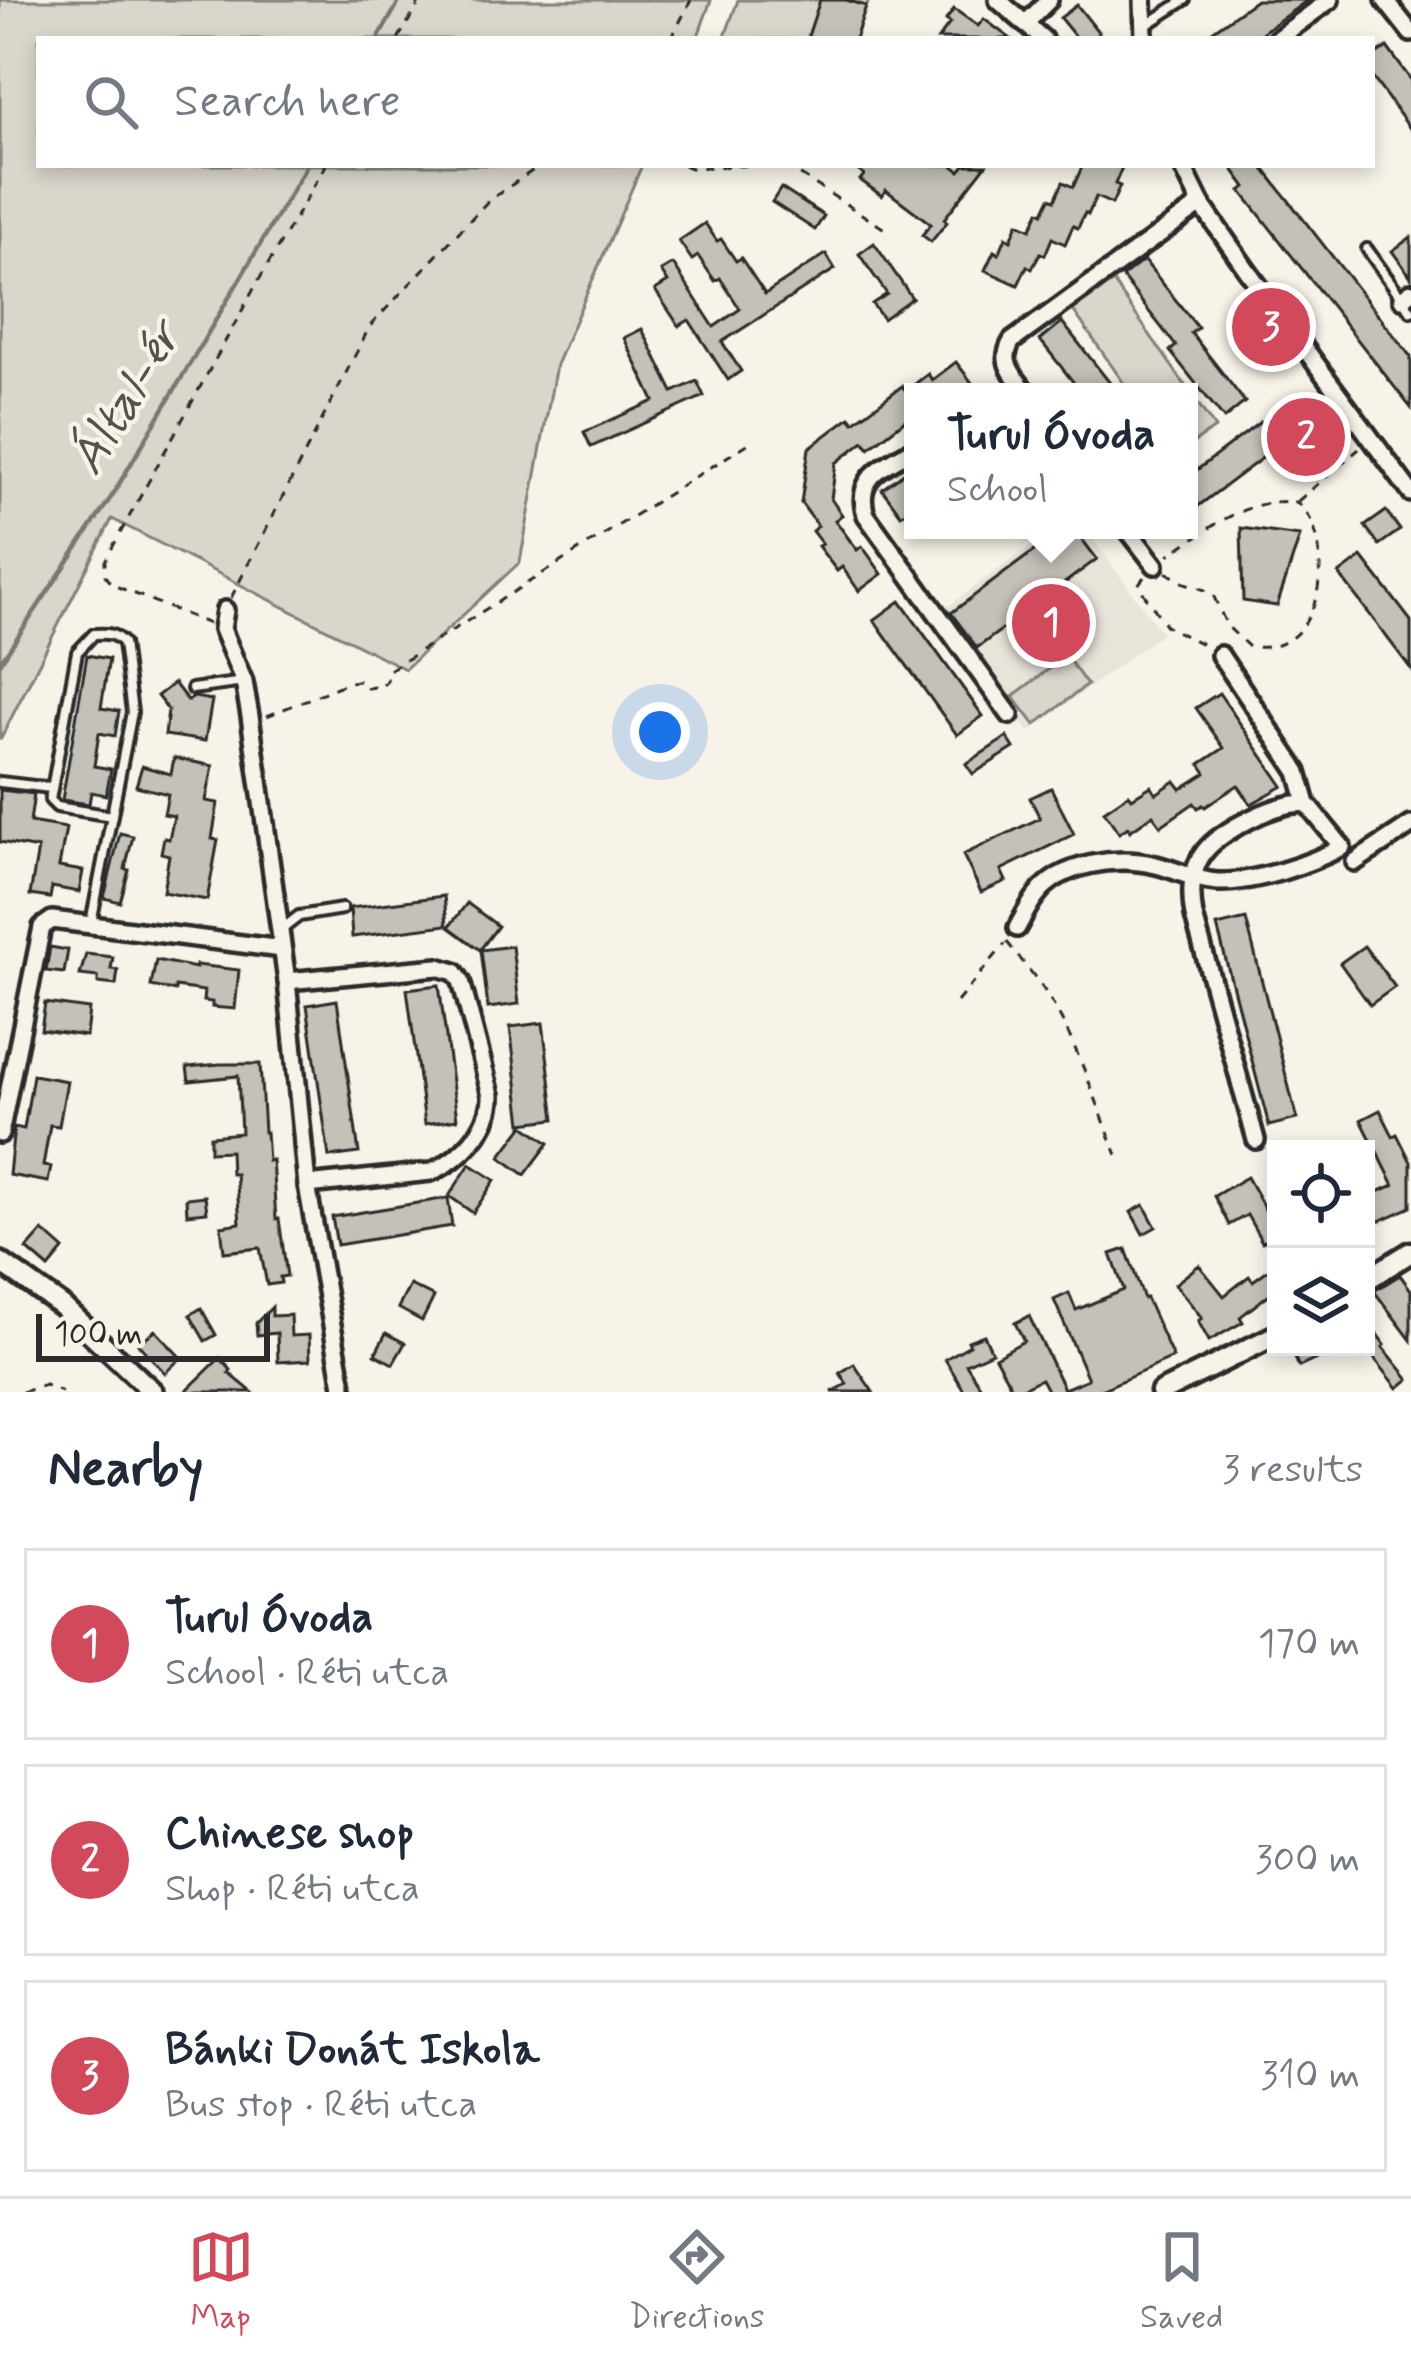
<!DOCTYPE html>
<meta charset="utf-8">
<style>
body{margin:0;font-family:Mynerve,sans-serif;background:#f2f2f3;color:#1f2937}
.controls{position:absolute;right:36px;bottom:36px;display:grid;overflow:hidden;border-radius:0px;box-shadow:0 6px 18px #0003}
.controls button{width:108px;height:108px;display:grid;place-items:center;padding:0;border:0;border-bottom:3px solid #e0e1e3;background:#fff;color:#1f2937;font:60px sans-serif}
.scale{position:absolute;left:36px;bottom:30px;width:234px;box-sizing:border-box;padding-left:12px;border:6px solid #2b2b2b;border-top:0;font-size:33px;line-height:42px;white-space:nowrap;color:#2b2b2b;-webkit-text-stroke:9px #f7f3e8;paint-order:stroke}
.you{position:absolute;left:660px;top:732px;width:42px;height:42px;margin:-30px;border:9px solid #fff;border-radius:50%;background:#1a73e8;box-shadow:0 0 0 18px #1a73e833}
.badge{display:grid;place-items:center;width:78px;height:78px;border-radius:50%;background:#d1495b;color:#fff;font-size:39px;font-weight:700}
.pin{position:absolute;translate:-50% -50%;border:6px solid #fff;box-shadow:0 3px 12px #0006}
.popup{position:absolute;left:904px;top:383px;width:294px;height:156px;box-sizing:border-box;display:grid;place-content:center;border-radius:0px;background:#fff;filter:drop-shadow(0 3px 9px #0005);font-size:39px;white-space:nowrap;color:#747a83}
.popup b{font-size:45px;color:#1f2937}
.popup::after{content:'';position:absolute;left:50%;top:100%;margin-left:-24px;border:24px solid transparent;border-top-color:#fff}
.list{margin:0;padding:0;list-style:none}
h2{display:flex;justify-content:space-between;align-items:center;height:156px;margin:0;padding:0 48px;font-size:51px}
h2 small{font-size:39px;font-weight:400;color:#747a83}
.list li{display:grid;grid-template-columns:78px 1fr auto;gap:36px;align-items:center;box-sizing:border-box;height:192px;margin:0 24px 24px;padding:0 24px;border:3px solid #e0e1e3;border-radius:0px}
.list b{display:block;font-size:45px;white-space:nowrap}
.list p{margin:0;font-size:39px;white-space:nowrap;color:#747a83}
.list em{font-size:39px;font-style:normal;color:#747a83}
.icon{flex:none;width:66px;height:66px;fill:none;stroke:currentColor;stroke-width:2;stroke-linecap:round;stroke-linejoin:round}
.map{position:relative;flex:none;width:1411px;height:1392px;overflow:hidden}
.search{position:absolute;background:#fff;box-shadow:0 6px 18px #0003;left:36px;right:36px;top:36px;height:132px;display:flex;align-items:center;gap:30px;box-sizing:border-box;padding:0 42px;border-radius:0px;color:#747a83;font-size:45px}
.sheet{height:804px;background:#fff}
nav{display:flex;justify-content:space-around;align-items:center;box-sizing:border-box;height:168px;border-top:3px solid #e0e1e3;background:#fff;font-size:33px;color:#747a83}
nav a{display:grid;justify-items:center;gap:6px}
nav .on{color:#d1495b}
.map>svg:first-child{display:block}
</style>
<div class="map">
<svg width="1411" height="1392" viewBox="0 0 1411 1392">
<rect width="100%" height="100%" fill="#f7f3e8"/>
<filter id="ink" filterUnits="userSpaceOnUse"><feTurbulence type="fractalNoise" baseFrequency=".00833" numOctaves="2"/><feDisplacementMap in="SourceGraphic" scale="24" xChannelSelector="R" yChannelSelector="G"/><feConvolveMatrix kernelMatrix="1 2 1 2 8 2 1 2 1" color-interpolation-filters="sRGB"/></filter>
<g filter="url(#ink)">
<!-- built -->
<path fill="#e8e4da" d="M1052 530H1086L1162 633 1029 732 940 612Z"/>
<!-- green -->
<g fill="#dad6cc" stroke="#82807c" stroke-width="3">
<path d="M0 0H711L697 39H39V165H642L556 365 520 562 405 669 112 519 0 740Z"/>
<path d="M738 0H869L855 39H724Z"/>
<path d="M1113 282 1215 428 1189 446V392H1130L1073 310Z"/>
<path d="M1066 656 1087 685 1035 725 1013 696Z"/>
</g>
<g fill="none" stroke-linecap="round" stroke-linejoin="round">
<!-- stream -->
<g stroke="#7a7874" stroke-width="4.5">
<path d="M378 39 400 0"/>
<path d="M0 663 112 496 307 165"/>
</g>
</g>
<!-- building -->
<g fill="#c4c1b9" stroke="#2b2b2b" stroke-width="3">
<path d="M820 0H846L866 6 855 39H807Z"/>
<path d="M1256 0H1308L1253 39H1201Z"/>
<path d="M1077 5 1099 33 1091 39H1077L1060 18Z"/>
<path d="M954 9 978 26 984 19 1011 39H938L950 23 946 20Z"/>
<path d="M1387 47 1411 80V130L1372 77V58Z"/>
<path d="M851 165H952L960 171 965 165H986L944 219 947 222 931 242 922 235 931 224 886 190 882 196 860 180 864 175Z"/>
<path d="M1083 165H1123L1115 184 1120 186 1112 204 1096 197 1088 215 1085 213 1078 228 1073 226 1065 244 1052 238 1045 255 1040 253 1032 269 1027 266 1018 285 985 270 994 251 999 254 1006 237 1011 240 1018 223 1031 229 1039 211 1043 213 1050 198 1055 200 1063 182 1073 187Z"/>
<path d="M1230 165H1261L1411 357V408L1241 191 1246 187Z"/>
<path d="M781 188 824 216 815 230 772 202Z"/>
<path d="M705 223 717 241 721 239 736 261 741 258 765 294 826 254 835 269 722 342 741 371 728 380 689 320 679 326 655 290 668 282 661 271 673 264 714 327 740 309 720 278 715 281 698 256 692 260 679 241Z"/>
<path d="M1411 237V277L1392 251Z"/>
<path d="M874 243 912 298 883 319 872 304 887 294 859 254Z"/>
<path d="M1144 260 1198 328 1191 333 1245 402 1224 419 1170 351 1176 346 1122 277Z"/>
<path d="M1062 322 1117 392H1081L1040 340Z"/>
<path d="M642 329 673 392 697 381 704 396 591 447 584 432 654 401 624 338Z"/>
<path d="M956 362 973 384 963 392H913V414L869 448 864 441 836 463 831 499 842 515 835 520 857 550 862 546 882 574 859 591 842 567 837 571 818 546 822 544 812 531 818 526 801 503 809 448 850 417 854 422 902 386 906 391 928 374 932 380Z"/>
<path d="M1302 402 1339 451 1310 472 1286 440 1189 513V476L1260 422 1266 429Z"/>
<path d="M913 466V506L901 515 882 489Z"/>
<path d="M1386 511 1400 530 1379 545 1365 526Z"/>
<path d="M1241 528 1300 536 1277 606 1243 601Z"/>
<path d="M1062 530H1075L1097 559 977 648 951 613Z"/>
<path d="M1362 557 1411 621V669L1339 574Z"/>
<path d="M900 601 983 716 957 735 874 620Z"/>
<path d="M87 655 109 659 101 708 119 711 115 736 99 733 94 766 111 769 106 795 91 792 89 804 62 800Z"/>
<path d="M174 683 188 701 194 697 212 700 205 741 165 735 168 710 157 696Z"/>
<path d="M1219 693 1283 786 1251 804 1238 785 1205 807 1203 805 1198 808 1194 803 1161 826 1153 815 1130 831 1128 827 1119 833 1104 811 1129 794 1132 798 1151 786 1156 794 1175 781 1181 789 1206 773 1200 764 1224 748 1196 708Z"/>
<path d="M1007 737 1014 748 973 774 966 764Z"/>
<path d="M174 758 213 766 206 801 218 803 212 839 218 840 207 900 163 892 169 855 161 853 164 838 169 839 174 816 164 814 168 794 136 786 142 766 171 774Z"/>
<path d="M1051 788 1074 834 1001 870 1006 881 981 892 963 855 1040 818 1030 798Z"/>
<path d="M0 790 34 794 30 822 66 828 59 867 83 871 79 892 52 887 50 898 30 895 38 849 0 842Z"/>
<path d="M120 833 133 836 125 869 129 870 120 902 104 898Z"/>
<path d="M444 896 447 925 352 937 350 908Z"/>
<path d="M467 903 498 926 480 950 449 927Z"/>
<path d="M1246 919 1297 1119 1269 1126 1217 926Z"/>
<path d="M512 946 519 1004 488 1008 481 950Z"/>
<path d="M1364 946 1395 987 1370 1005 1340 963Z"/>
<path d="M50 947 68 950 64 973 46 971Z"/>
<path d="M86 954 113 957 111 969 118 970 116 985 98 983V977L80 975Z"/>
<path d="M156 960 196 968V965L239 970 235 1009 212 1007V1002L203 1001 204 991 175 987V991L151 986Z"/>
<path d="M439 985 457 1119 425 1124 407 989Z"/>
<path d="M337 1000 359 1153 329 1157 307 1005Z"/>
<path d="M45 1003 89 1009 86 1036 41 1030Z"/>
<path d="M543 1023 555 1119 522 1123 510 1027Z"/>
<path d="M220 1064H260L264 1132H266L268 1161 272 1160 276 1219H279L287 1276 280 1277 281 1283 267 1285 260 1248 224 1252 221 1226 240 1223 236 1174H231L230 1151 210 1152V1136L241 1133 238 1076 189 1081 187 1067Z"/>
<path d="M33 1075 67 1081 59 1126 50 1125 43 1166 51 1167 48 1182 9 1175 14 1127 24 1129Z"/>
<path d="M1380 1110 1393 1136 1397 1134 1411 1162V1207L1366 1227V1197L1394 1185 1361 1120Z"/>
<path d="M524 1125 549 1143 525 1175 500 1157Z"/>
<path d="M470 1164 495 1180 473 1213 449 1196Z"/>
<path d="M1247 1177 1276 1229V1235L1262 1242 1247 1215 1229 1225 1214 1196Z"/>
<path d="M205 1196 207 1212 187 1214 186 1198Z"/>
<path d="M448 1198 452 1226 337 1245 332 1217Z"/>
<path d="M1144 1205 1156 1227 1143 1234 1131 1212Z"/>
<path d="M43 1231 64 1250 49 1268 27 1249Z"/>
<path d="M1126 1249 1144 1299 1146 1298 1173 1358 1096 1392H1048L1041 1379 1014 1392 995 1357 1024 1341 1015 1323 1029 1316 1064 1389 1088 1379 1054 1300 1069 1293 1076 1310 1124 1290 1111 1254Z"/>
<path d="M1276 1264V1289L1240 1317 1243 1322 1209 1341 1198 1321 1202 1318 1175 1284 1199 1265 1224 1296 1249 1276 1253 1281Z"/>
<path d="M1400 1275 1411 1290V1340L1374 1291Z"/>
<path d="M410 1285 434 1297 422 1321 398 1308Z"/>
<path d="M272 1307V1316L290 1315 291 1336 309 1335 310 1360 278 1362 277 1333 257 1335 256 1323Z"/>
<path d="M201 1308 216 1335 205 1341 190 1315Z"/>
<path d="M1366 1319 1385 1345 1383 1347 1409 1379 1398 1388 1366 1348Z"/>
<path d="M155 1330 181 1358 165 1373 138 1344Z"/>
<path d="M386 1333 405 1343 393 1364 375 1354Z"/>
<path d="M984 1335 992 1352 966 1364 984 1392H965L945 1359 970 1345 968 1341Z"/>
<path d="M1296 1347H1343L1299 1367 1294 1356 1298 1353Z"/>
<path d="M220 1358 231 1370 229 1373 252 1392H185Z"/>
<path d="M854 1364 873 1392H832L847 1384 840 1373Z"/>
</g>
<g fill="none" stroke-linecap="round" stroke-linejoin="round">
<!-- service casing -->
<g stroke="#2b2b2b" stroke-width="16">
<g id="service">
<path d="M1145 26 1185 0"/>
<path d="M1367 249 1411 311"/>
<path d="M192 689 244 682"/>
<path d="M0 782 51 788"/>
<path d="M91 923 132 712 123 643C114 633 107 633 94 634L77 652 50 800 57 807 112 816"/>
<path d="M281 930 299 916 342 909"/>
</g>
</g>
<!-- minor casing -->
<g stroke="#2b2b2b" stroke-width="24">
<g id="minor">
<path d="M998 0 1043 39"/>
<path d="M1143 0 1144 39"/>
<path d="M1385 0 1411 33"/>
<path d="M1026 23 1049 0"/>
<path d="M1277 39 1330 0"/>
<path d="M1182 165 1201 204 1247 270 1411 493"/>
<path d="M1402 299 1411 292"/>
<path d="M1026 392C1013 374 999 362 1012 341L1201 204"/>
<path d="M913 449C884 467 854 476 866 515L1010 715"/>
<path d="M1128 530 1155 565"/>
<path d="M225 610 222 629 244 682 250 716 287 981 307 1185 344 1392"/>
<path d="M1355 862 1411 825"/>
<path d="M1017 928C1023 917 1029 905 1036 896 1061 862 1118 856 1156 865 1177 870 1196 881 1218 882 1255 883 1310 864 1342 847L1307 804 1298 772 1220 655"/>
<path d="M287 981 438 967 455 972 461 981 491 1095C492 1127 460 1160 431 1172L307 1185"/>
<path d="M0 1134 42 927 52 920 282 949"/>
<path d="M1256 1140 1194 916C1190 894 1190 870 1205 851 1222 830 1280 800 1307 804"/>
</g>
</g>
<!-- tertiary casing -->
<g stroke="#2b2b2b" stroke-width="27">
<g id="tertiary">
<path d="M0 1262 62 1306 153 1392"/>
<path d="M1366 1280 1411 1252"/>
<path d="M1161 1392 1276 1335"/>
</g>
</g>
<!-- path -->
<g stroke="#2b2b2b" stroke-width="3" stroke-dasharray="9 9" stroke-linecap="butt">
<path d="M398 39 421 0"/>
<path d="M671 39 691 0"/>
<path d="M684 165 691 168 763 165"/>
<path d="M785 165 891 233"/>
<path d="M1298 501 1359 449"/>
<path d="M1166 572 1182 582 1208 591 1214 597 1227 626 1249 647C1258 647 1269 648 1278 645 1322 630 1330 554 1309 517 1306 512 1301 507 1297 502 1246 497 1209 529 1169 555"/>
<path d="M1144 577 1138 585 1166 626 1206 646"/>
<path d="M231 598 370 326 488 201 541 165"/>
<path d="M209 624 113 585 105 575V561L256 285 326 165"/>
<path d="M267 716 349 682 359 681 367 688 382 686 387 681 388 671 749 443"/>
<path d="M1007 942C1021 960 1036 977 1048 996 1078 1045 1096 1102 1117 1155"/>
<path d="M957 1002 1005 944"/>
<path d="M22 1392 45 1385 62 1392"/>
</g>
<!-- service -->
<use href="#service" stroke="#f7f3e8" stroke-width="8"/>
<!-- minor -->
<use href="#minor" stroke="#f7f3e8" stroke-width="15"/>
<!-- tertiary -->
<use href="#tertiary" stroke="#f7f3e8" stroke-width="18"/>
</g>
</g>
<g text-anchor="middle" dominant-baseline="central" stroke-width="9" stroke-linejoin="round" paint-order="stroke">
<!-- water labels -->
<g font-size="51" font-style="italic" fill="#53524f" stroke="#f7f3e8">
<text transform="translate(127 399) rotate(-59)">Által-ér</text>
</g>
</g>
</svg>
<div class="controls">
<button><svg class="icon" aria-label="locate" viewBox="0 0 24 24"><circle cx="12" cy="12" r="6"/><path d="M12 2v4M12 18v4M2 12h4M18 12h4"/></svg></button>
<button><svg class="icon" aria-label="layers" viewBox="0 0 24 24"><path d="M12 4l9 5-9 5-9-5zM3 14l9 5 9-5"/></svg></button>
</div>
<div class="scale">100 m</div>
<div class="you"></div>
<div class="pin badge" style="left:1051px;top:623px">1</div>
<div class="popup"><b>Turul Óvoda</b>School</div>
<div class="pin badge" style="left:1306px;top:437px">2</div>
<div class="pin badge" style="left:1271px;top:327px">3</div>
<div class="search"><svg class="icon" aria-label="search" viewBox="0 0 24 24"><circle cx="10" cy="10" r="6"/><path d="M15 15l6 6"/></svg>Search here</div>
</div>
<section class="sheet">
<h2>Nearby<small>3 results</small></h2>
<ul class="list">
<li><span class="badge">1</span><div><b>Turul Óvoda</b><p>School · Réti utca</p></div><em>170 m</em></li>
<li><span class="badge">2</span><div><b>Chinese shop</b><p>Shop · Réti utca</p></div><em>300 m</em></li>
<li><span class="badge">3</span><div><b>Bánki Donát Iskola</b><p>Bus stop · Réti utca</p></div><em>310 m</em></li>
</ul>
</section>
<nav>
<a class="on"><svg class="icon" aria-label="map" viewBox="0 0 24 24"><path d="M3 6l6-2 6 2 6-2v14l-6 2-6-2-6 2zM9 4v14M15 6v14"/></svg>Map</a>
<a><svg class="icon" aria-label="directions" viewBox="0 0 24 24"><path d="M12 3l9 9-9 9-9-9zM9 14v-3h6M13 9l2 2-2 2"/></svg>Directions</a>
<a><svg class="icon" aria-label="saved" viewBox="0 0 24 24"><path d="M7 4h10v16l-5-4-5 4z"/></svg>Saved</a>
</nav>
